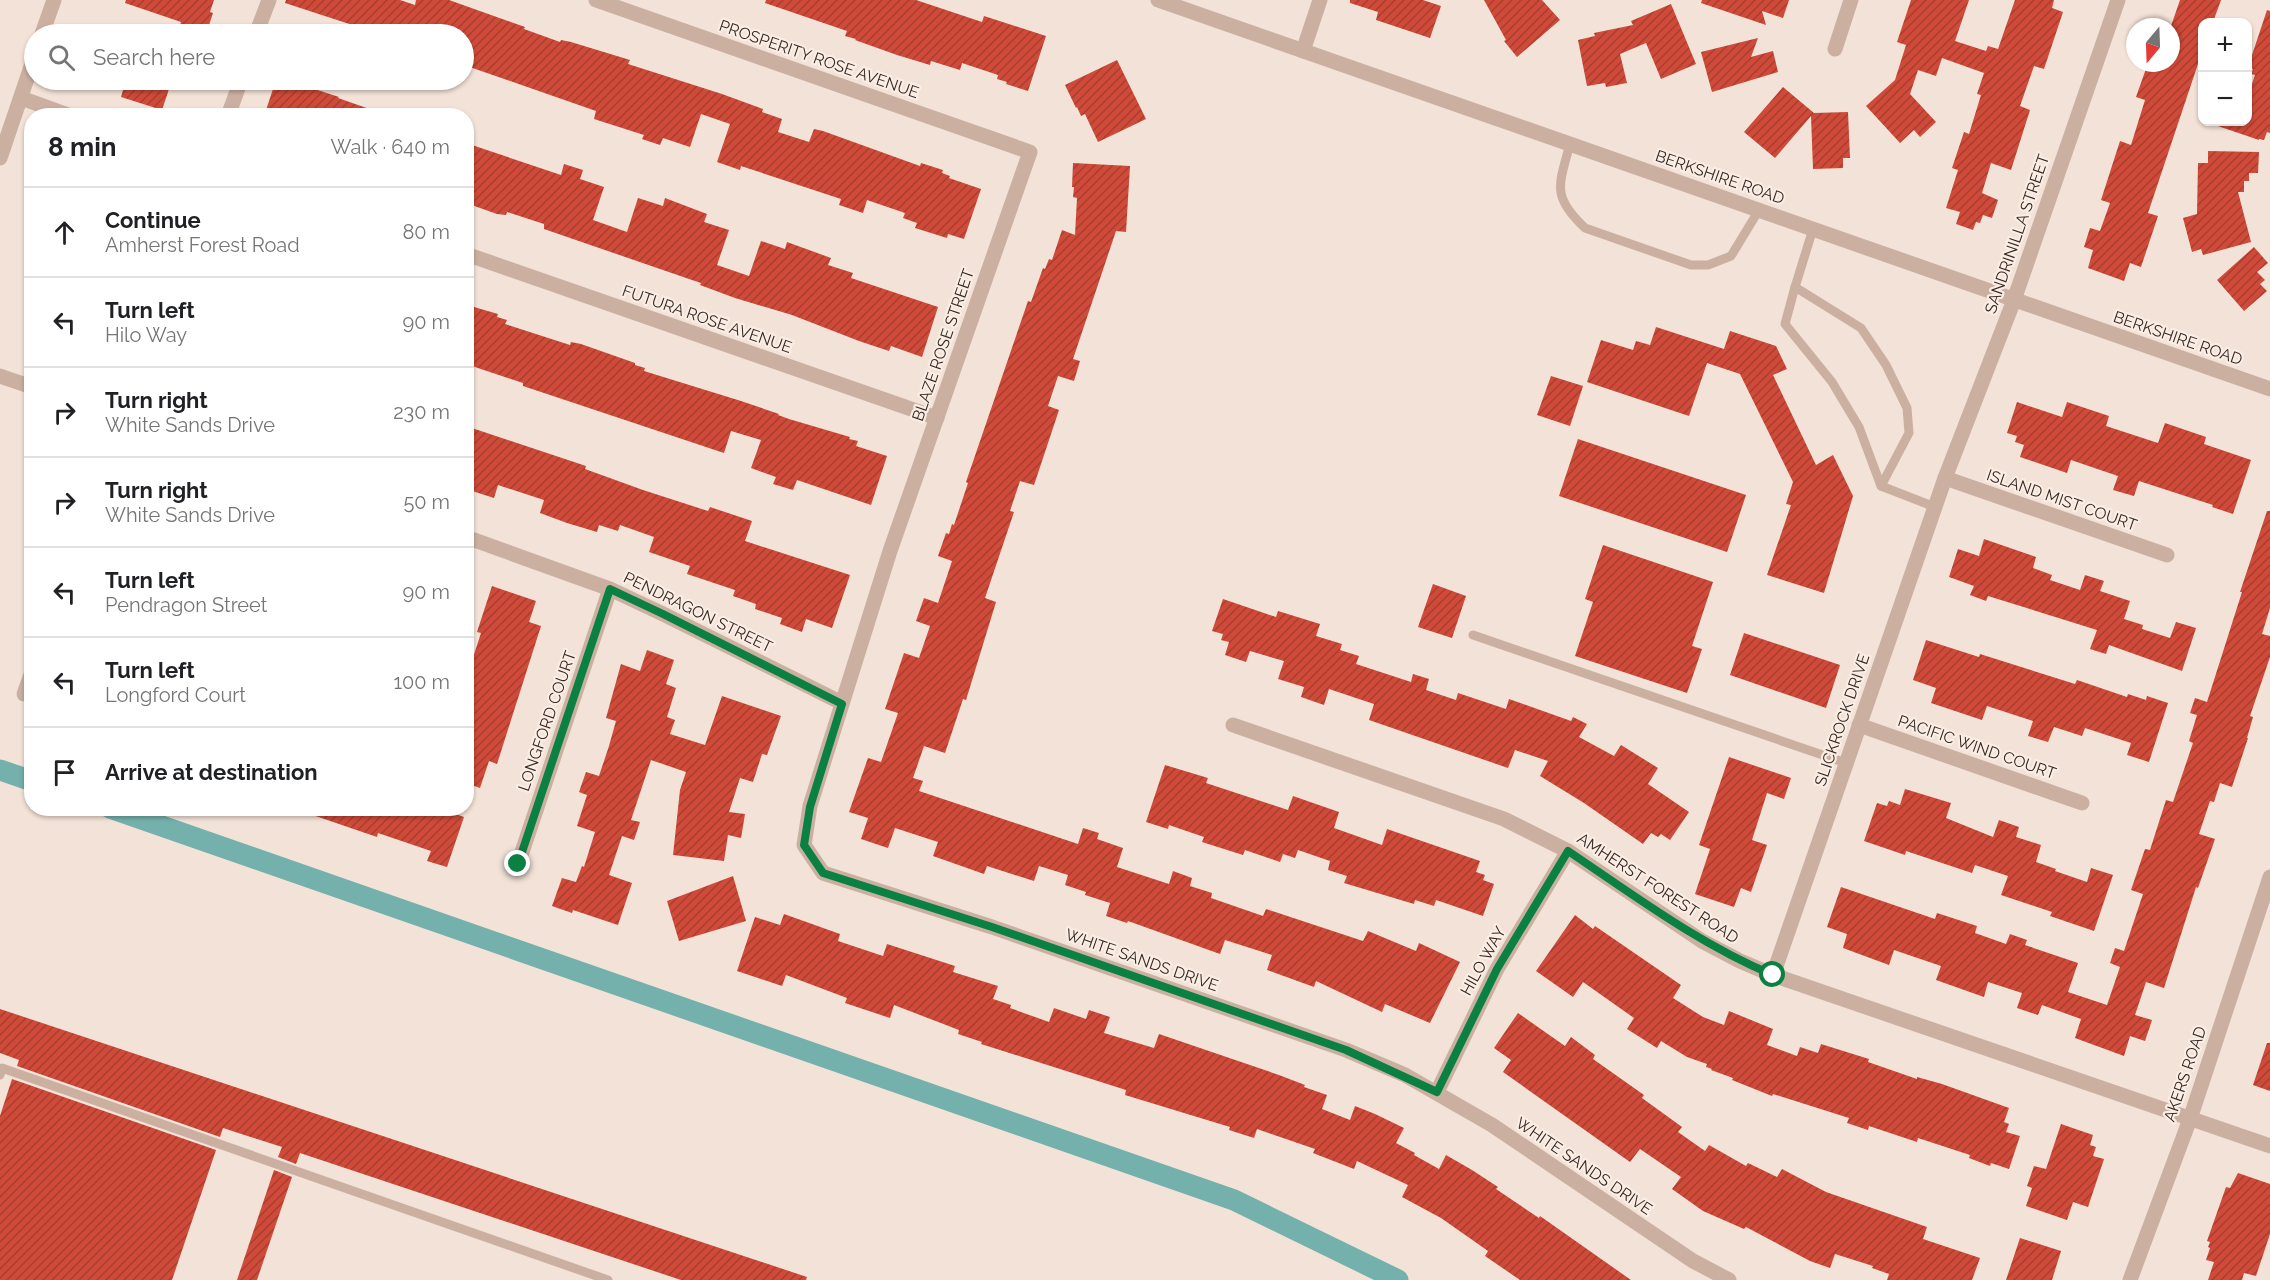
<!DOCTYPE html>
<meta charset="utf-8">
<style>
body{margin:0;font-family:Raleway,sans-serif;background:#f2f2f2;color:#202124}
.controls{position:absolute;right:18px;top:18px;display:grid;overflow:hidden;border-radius:12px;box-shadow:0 2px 4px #0004}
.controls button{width:54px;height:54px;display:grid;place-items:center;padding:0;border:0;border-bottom:2px solid #e0e0e0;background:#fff;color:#202124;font:30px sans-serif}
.compass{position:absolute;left:2126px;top:18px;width:54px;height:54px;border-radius:50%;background:#fff;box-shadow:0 2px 4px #0004;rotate:199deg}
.stop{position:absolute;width:18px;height:18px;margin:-14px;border:4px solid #0b8043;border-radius:50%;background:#fff}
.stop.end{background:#0b8043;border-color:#fff;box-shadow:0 2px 6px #0008}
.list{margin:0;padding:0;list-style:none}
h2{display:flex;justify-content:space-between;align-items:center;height:78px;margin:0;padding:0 24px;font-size:26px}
h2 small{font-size:20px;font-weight:400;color:#757577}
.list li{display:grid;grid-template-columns:39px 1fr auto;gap:18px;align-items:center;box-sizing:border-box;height:90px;padding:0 24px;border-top:2px solid #e0e0e0}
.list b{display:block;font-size:22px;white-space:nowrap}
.list p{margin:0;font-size:20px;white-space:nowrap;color:#757577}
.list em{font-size:20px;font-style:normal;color:#757577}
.icon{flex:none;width:33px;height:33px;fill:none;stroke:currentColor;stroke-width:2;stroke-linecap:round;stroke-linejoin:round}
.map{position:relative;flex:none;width:2270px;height:1280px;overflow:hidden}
.search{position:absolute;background:#fff;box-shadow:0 2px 4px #0004;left:24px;top:24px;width:450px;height:66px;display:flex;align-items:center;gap:15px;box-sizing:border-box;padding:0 21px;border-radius:33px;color:#757577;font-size:22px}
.panel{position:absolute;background:#fff;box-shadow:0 2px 4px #0004;left:24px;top:108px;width:450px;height:708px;border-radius:24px}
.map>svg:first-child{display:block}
</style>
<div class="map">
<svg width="2270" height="1280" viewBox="0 0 2270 1280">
<defs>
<pattern id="building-hatch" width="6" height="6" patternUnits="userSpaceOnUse" patternTransform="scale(1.5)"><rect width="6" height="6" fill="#cf4a39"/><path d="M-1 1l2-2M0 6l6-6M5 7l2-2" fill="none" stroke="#a93e30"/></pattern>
</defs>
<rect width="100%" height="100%" fill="#f3e2d7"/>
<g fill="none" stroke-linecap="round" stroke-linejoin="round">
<!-- canal -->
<g stroke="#74b1ac" stroke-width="21">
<path d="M0 770 32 781"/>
<path d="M110 808 1234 1200 1398 1280"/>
</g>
</g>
<!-- building -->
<g fill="url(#building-hatch)">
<path d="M126 0H214L210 12 213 13 206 34H177L181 22 125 3Z"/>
<path d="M286 0H400L415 5 416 0H449L525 27 524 29 560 42 561 40 571 42 630 60 628 64 722 94 763 109 762 112 782 119 778 132 809 142 814 129 823 131 920 166 921 163 943 170 942 173 950 176 949 178 981 189 964 239 948 234 947 238 915 228 917 223 903 218 905 213 867 200 863 213 839 205 841 199 741 166 740 170 717 162 730 124 701 114 690 147 663 138 660 145 642 139 644 135 594 119 596 111 464 65V34H380L285 3Z"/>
<path d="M766 0H916L982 22 984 16 1046 36 1028 91 1006 84 1007 82 997 79 998 75 962 63 960 70 931 61 930 65 897 55 855 40 856 39 845 36 847 31 765 3Z"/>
<path d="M1350 0H1423L1441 6 1430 38 1376 20 1378 12 1350 3Z"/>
<path d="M1484 0H1542L1560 20 1517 57 1504 41 1506 40Z"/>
<path d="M1702 0H1789L1783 18 1762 11 1766 25 1701 3Z"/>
<path d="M1911 0H1969L1955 41 1986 51 1988 46 1998 49 2015 0H2054L2052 8 2063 12 2044 69 2034 66 2020 106 2030 110 2011 170 1991 163 1982 193 1998 200 1992 218 1983 215 1980 223 1976 222 1973 230 1956 224 1960 212 1946 208 1958 170 1952 168 1964 132 1969 134 1981 95 1977 94 1984 73 1942 58 1936 76 1918 70 1910 94 1936 122 1920 137 1914 130 1900 143 1866 106 1895 80 1906 45 1897 42Z"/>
<path d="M2180 0H2221L2213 22H2202V52L2148 213 2158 216 2141 267 2130 263 2124 281 2088 268 2093 250 2084 247 2090 228 2100 231 2110 203 2101 200 2120 141 2131 145 2145 100 2136 97 2148 63H2171V26Z"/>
<path d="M1671 4 1696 64 1661 79 1646 43 1620 54 1627 83 1606 87 1605 83 1587 86 1578 40 1595 36 1594 33 1633 25 1631 21Z"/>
<path d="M2267 10 2270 11V133L2267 132 2264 140 2259 139V140L2212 124 2213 122H2247V98L2255 75 2251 74 2253 69 2248 67Z"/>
<path d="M1758 38 1751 57 1773 51 1778 72 1712 92 1701 52Z"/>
<path d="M1117 60 1146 119 1098 142 1085 114 1081 116 1077 107 1076 108 1065 85Z"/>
<path d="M126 80H172L162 110 121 97Z"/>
<path d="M276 80H287L339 97 338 98 381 113 380 116H264Z"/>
<path d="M1783 87 1814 113 1848 112 1850 158H1843V168L1813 169 1811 116 1775 158 1744 132Z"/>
<path d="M466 143 561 175 564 164 583 170 580 179 604 187 593 220 627 232 638 198 663 206 665 198 707 214 704 222 729 230 717 265 749 276 761 241 785 249 787 242 831 258 828 265 853 273 851 278 938 307 922 357 891 346 889 351 859 341 792 315 735 298 700 285 701 283 692 280 544 229V224L507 212 506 215 497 214 466 203Z"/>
<path d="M2208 151 2259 152 2258 173H2249V181H2244V192H2238L2251 242 2203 255 2201 249 2192 252 2183 218 2197 214 2198 163H2208Z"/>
<path d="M1073 163 1130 166 1126 232 1116 231 1073 359 1080 361 1074 381 1058 376 1048 406 1059 410 1034 485 1020 481 1010 511 1014 512 985 598 996 602 966 700 963 699 945 753 924 746 913 778 923 781 919 791 1078 844 1083 828 1099 833 1097 839 1123 848 1117 867 1169 884 1173 871 1192 878 1190 886 1212 893 1211 898 1263 916 1266 909 1363 941 1368 931 1416 951 1419 943 1460 962 1430 1023 1385 1004 1382 1012 1316 981 1314 987 1267 970 1272 955 1225 940 1220 954 1128 921 1127 923 1106 916 1110 903 1085 895 1086 892 1065 885 1068 875 1039 866 1034 881 987 866 984 874 933 856 938 842 895 828 888 848 861 839 868 818 849 812 868 758 881 762 898 713 885 709 904 653 919 658 930 626 916 621 924 598 938 603 952 561 938 556 946 533 949 534 952 524 954 525 968 483 966 482 1028 301 1031 302 1043 268 1045 269 1049 259 1052 260 1062 230 1075 235 1077 198 1073 197 1074 187H1072Z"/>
<path d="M2254 247 2268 263 2257 272 2265 280 2260 284 2267 291 2244 311 2217 280Z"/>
<path d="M474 307 498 314 497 317 507 320 505 324 570 345 571 342 581 344 635 363V365L645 368 644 371 741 401 779 414 778 415 789 419 850 437 849 439 858 441 856 446 887 456 871 505 797 480 793 490 773 484 776 477 751 468 761 440 731 431 724 453 523 386V383L466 364V331Z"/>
<path d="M1656 327 1724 349 1730 331 1776 346 1787 369 1773 375 1816 465 1833 455 1853 496 1824 593 1767 575 1791 505 1786 504 1793 482 1740 374 1707 363 1689 416 1587 382 1601 340 1633 350 1636 341 1650 345Z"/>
<path d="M1551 376 1583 386 1570 426 1537 415Z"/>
<path d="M2017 402 2062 417 2067 402 2109 416 2106 426 2158 443 2165 423 2206 437 2204 444 2251 460 2233 514 2212 507 2213 505 2139 481 2134 496 2113 490 2118 476 2071 460 2067 473 2020 457 2024 445 2015 442 2017 436 2007 433Z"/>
<path d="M466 426 586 466 585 469 643 490 708 511 710 507 752 521 745 541 850 575 832 628 806 619 802 632 780 624 782 618 755 609 756 604 733 596 735 590 687 574 690 566 649 552 654 537 620 525 618 531 599 525 597 532 567 523 540 513 544 500 498 485 494 498 466 489Z"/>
<path d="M1578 439 1746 495 1727 552 1559 496Z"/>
<path d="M2267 511H2270V608L2262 634 2270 636V657L2250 716 2253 717 2247 738H2248L2232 787 2220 783 2214 802 2210 801 2199 834 2215 839 2198 888 2196 887 2164 988 2146 982 2135 1015 2152 1020 2145 1041 2130 1036 2124 1056 2075 1038 2081 1019 2042 1005 2038 1015 2017 1008 2022 993 1988 982 1984 997 1936 980 1941 966 1894 950 1889 965 1843 948 1847 934 1827 927 1841 887 1935 919 1937 913 1977 926 1975 933 2006 944 2010 934 2027 940 2025 945 2078 963 2068 992 2107 1005 2120 967 2110 963 2115 948 2124 951 2143 894 2131 890 2145 849 2150 850 2166 800 2173 802 2193 743 2189 741 2197 715 2190 713 2195 698 2207 702 2242 592H2240Z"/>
<path d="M1984 539 2036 557 2033 568 2052 575 2050 580 2080 590 2085 575 2104 581 2100 591 2130 601 2124 619 2143 625 2142 629 2170 638 2176 622 2196 628 2182 671 2109 645 2106 654 2090 649 2097 630 1988 596 1986 601 1970 595 1974 586 1949 577 1958 549 1979 556Z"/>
<path d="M1603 545 1713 582 1692 646 1702 649 1687 693 1575 656 1593 602 1585 599Z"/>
<path d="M1433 584 1466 596 1452 638 1418 627Z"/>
<path d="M492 586 536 601 529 622 541 626 497 764 489 761 480 788 466 783V666L470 667 481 633 477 632Z"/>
<path d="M1223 599 1276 617 1278 611 1320 624 1316 636 1342 644 1340 650 1359 656 1356 664 1411 682 1413 674 1429 679 1426 690 1456 700 1458 693 1506 709 1509 699 1571 721 1573 717 1587 724 1579 737 1614 756 1621 745 1658 768 1648 784 1689 812 1670 840 1661 834 1658 837 1651 833 1643 844 1584 803 1540 776 1548 761 1515 750 1508 768 1369 720 1374 704 1329 689 1324 705 1301 697 1304 687 1278 679 1284 661 1250 651 1246 662 1225 655 1229 642 1221 640 1223 634 1212 631Z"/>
<path d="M1744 633 1840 665 1826 708 1730 675Z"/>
<path d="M1926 640 1979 657 1980 654 2075 684 2077 680 2127 697 2128 694 2146 700 2147 696 2168 703 2149 762 2127 755 2131 743 2085 728 2082 736 2054 727 2048 742 2028 736 2033 721 1987 706 1982 720 1931 703 1936 688 1913 680Z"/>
<path d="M647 650 674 660 666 684 676 688 667 717 675 720 670 734 705 745 722 696 781 716 767 755 762 754 753 782 740 778 729 812 745 814 741 838 728 835 724 861 673 855 680 790 686 772 651 760 631 820 640 822 634 840 622 836 609 875 632 883 618 925 573 910 572 913 552 906 562 878 576 882 582 866 584 867 595 832 577 826 587 795 579 792 586 772 599 776 609 746 616 721 606 718 621 664 640 671Z"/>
<path d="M1729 757 1791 778 1784 799 1767 793 1752 840 1767 845 1751 892 1741 888 1734 907 1695 894 1710 849 1699 845Z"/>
<path d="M1165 765 1208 778 1206 783 1288 810 1293 796 1339 812 1334 828 1382 845 1387 829 1480 861 1476 872 1485 875 1483 880 1494 884 1483 916 1436 900 1434 906 1415 900 1414 904 1344 883 1347 876 1328 870 1330 861 1298 850 1295 858 1283 854 1280 862 1245 850 1243 855 1202 842 1204 837 1169 825 1168 829 1146 822Z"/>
<path d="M1905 789 1951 803 1946 818 1993 837 1999 820 2019 827 2016 837 2041 845 2036 862 2056 869 2055 871 2087 882 2091 868 2113 875 2094 931 2050 916 2052 912 2001 895 2008 876 1975 865 1972 873 1906 851 1905 855 1864 841 1877 803 1887 806 1889 801 1900 805Z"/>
<path d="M302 808H439L464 817 447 867 427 861 431 851 378 833 377 837 301 811Z"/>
<path d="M733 876 746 921 679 941 667 901Z"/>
<path d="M784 914 840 934 838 941 883 956 887 944 955 966 953 972 998 986 993 999 1011 1005 1010 1008 1049 1022 1054 1008 1086 1019 1089 1010 1110 1017 1104 1033 1154 1048 1159 1034 1279 1075 1305 1085 1304 1087 1327 1095 1322 1109 1350 1120 1355 1106 1375 1114 1404 1128 1396 1143 1415 1153 1414 1155 1439 1169 1446 1155 1472 1170 1498 1187 1496 1189 1539 1218 1540 1216 1631 1280H1520L1485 1256 1488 1251 1441 1218 1402 1197 1408 1185 1357 1161 1354 1169 1313 1153 1315 1149 1257 1129 1254 1138 1229 1130 1230 1127 1125 1095 1126 1090 981 1044 982 1042 958 1034 959 1030 894 1005 890 1018 845 1003 847 998 786 975 782 986 737 971 755 917 780 925Z"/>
<path d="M1575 915 1593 929 1595 926 1681 985 1673 998 1703 1017 1724 1025 1729 1011 1773 1029 1767 1045 1797 1056 1800 1047 1818 1053 1821 1044 1869 1059 1868 1062 1917 1079V1077L1942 1084 2009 1108 2004 1122 2009 1124 2006 1132 2020 1136 2009 1169 1991 1163 1990 1166 1969 1158 1970 1155 1918 1138 1917 1142 1869 1126 1868 1130 1847 1123 1849 1118 1773 1094 1772 1096 1732 1080 1733 1078 1711 1070 1712 1069 1706 1067 1707 1064 1687 1057 1661 1041 1657 1048 1627 1029 1634 1018 1583 982 1573 997 1536 971Z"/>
<path d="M0 1009 807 1277 806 1280H681L300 1153 296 1164 278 1157 282 1147 223 1128 220 1137 17 1066 19 1060 0 1053Z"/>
<path d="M1518 1013 1565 1046 1571 1037 1595 1055 1593 1059 1644 1095 1642 1098 1682 1127 1678 1132 1705 1151 1709 1145 1746 1166 1748 1163 1777 1177 1782 1169 1826 1192 1927 1227 1923 1239 1980 1258 1972 1280H1887L1889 1274 1872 1268 1873 1266 1835 1254 1830 1268 1810 1261 1746 1227 1744 1229 1703 1211 1672 1189 1681 1177 1640 1149 1630 1162 1503 1072 1511 1060 1494 1048Z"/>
<path d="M2267 1043H2270V1091L2253 1085Z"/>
<path d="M12 1079 216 1150 172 1280H0V1116Z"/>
<path d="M2061 1124 2093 1135 2090 1145 2096 1147 2093 1156 2104 1159 2088 1207 2073 1202 2067 1220 2026 1206 2032 1188 2027 1186 2034 1166 2046 1169Z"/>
<path d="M274 1170 292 1177 257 1280H237Z"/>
<path d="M2238 1173 2270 1184V1234L2256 1276 2244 1273 2242 1280H2208L2214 1262 2206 1260 2210 1248 2208 1247 2210 1242 2207 1241 2226 1187 2230 1188Z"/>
<path d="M2020 1238 2061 1251 2052 1280H2006Z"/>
</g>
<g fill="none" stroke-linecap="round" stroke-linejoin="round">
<!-- service -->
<g stroke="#cbb0a2" stroke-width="9">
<path d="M1570 144C1559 185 1551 196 1585 228L1691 265H1708L1731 256 1759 210"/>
<path d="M1813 229 1795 287 1861 328 1886 365 1907 408 1909 433 1881 486"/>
<path d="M1795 287 1785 324 1832 382 1859 427 1881 486 1935 507"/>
<path d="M1473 635 1846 763"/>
<path d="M0 1075 2 1068 608 1280"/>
</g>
<!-- minor -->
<g stroke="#cbb0a2" stroke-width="15">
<path d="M596 0 1030 152 890 551 810 806 804 845 823 873 992 927 1346 1050 1405 1075 1492 1125 1693 1261 1729 1280"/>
<path d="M256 34 269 0"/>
<path d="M1835 49 1851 0"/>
<path d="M1303 51 1320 0"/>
<path d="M21 98 71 116"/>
<path d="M228 116 241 80"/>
<path d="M466 254 937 418"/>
<path d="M0 376 32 387"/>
<path d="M1945 478 2167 555"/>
<path d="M466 537 610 589 663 614 842 703"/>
<path d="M24 694 32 672"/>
<path d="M1233 725 1504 819 1568 851 1702 941 1740 961 1773 975 2270 1146"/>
<path d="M1859 725 2082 803"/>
<path d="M518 864 610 589"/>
<path d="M1773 975 1945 478 2014 300 2118 0"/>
<path d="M1437 1092 1497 969 1568 851"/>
</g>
<!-- tertiary -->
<g stroke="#cbb0a2" stroke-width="15">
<path d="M1158 0 2270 389"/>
<path d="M42 34 54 0"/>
<path d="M0 158 34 58"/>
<path d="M2130 1280 2190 1119 2270 877"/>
</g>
</g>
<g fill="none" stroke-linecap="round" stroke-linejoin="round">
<!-- route -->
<path stroke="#0b8043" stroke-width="8" d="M518 864 610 589 663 614 842 704 810 807 804 845 823 873 992 927 1346 1050 1437 1092 1497 969 1568 851C1635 896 1699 944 1773 975"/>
</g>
<g text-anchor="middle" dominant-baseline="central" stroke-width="4.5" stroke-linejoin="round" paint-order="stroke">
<!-- street labels -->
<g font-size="16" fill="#352825" stroke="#faede3">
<text transform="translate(819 59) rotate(19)">PROSPERITY ROSE AVENUE</text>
<text transform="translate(1720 177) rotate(19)">BERKSHIRE ROAD</text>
<text transform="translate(2017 234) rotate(-71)">SANDRINILLA STREET</text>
<text transform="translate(707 319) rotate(19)">FUTURA ROSE AVENUE</text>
<text transform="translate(2178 338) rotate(19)">BERKSHIRE ROAD</text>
<text transform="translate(943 345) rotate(-71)">BLAZE ROSE STREET</text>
<text transform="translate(2062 500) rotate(19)">ISLAND MIST COURT</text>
<text transform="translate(698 612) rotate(26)">PENDRAGON STREET</text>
<text transform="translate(1842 720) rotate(-71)">SLICKROCK DRIVE</text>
<text transform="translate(547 721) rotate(-71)">LONGFORD COURT</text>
<text transform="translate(1977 747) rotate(19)">PACIFIC WIND COURT</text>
<text transform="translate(1658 888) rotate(33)">AMHERST FOREST ROAD</text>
<text transform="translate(1142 960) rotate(19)">WHITE SANDS DRIVE</text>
<text transform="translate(1483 961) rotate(-61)">HILO WAY</text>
<text transform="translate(2185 1074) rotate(-71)">AKERS ROAD</text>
<text transform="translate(1584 1166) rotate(34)">WHITE SANDS DRIVE</text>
</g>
</g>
</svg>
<div class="controls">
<button>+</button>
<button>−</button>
</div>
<svg class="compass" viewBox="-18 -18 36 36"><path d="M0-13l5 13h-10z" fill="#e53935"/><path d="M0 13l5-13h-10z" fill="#757577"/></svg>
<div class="stop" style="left:1773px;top:975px"></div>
<div class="stop end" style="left:518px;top:864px"></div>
<div class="search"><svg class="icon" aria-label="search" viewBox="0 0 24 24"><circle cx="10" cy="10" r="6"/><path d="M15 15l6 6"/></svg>Search here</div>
<section class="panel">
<h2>8 min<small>Walk · 640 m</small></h2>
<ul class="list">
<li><svg class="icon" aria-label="ahead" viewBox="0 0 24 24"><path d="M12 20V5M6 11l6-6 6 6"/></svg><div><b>Continue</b><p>Amherst Forest Road</p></div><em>80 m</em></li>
<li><svg class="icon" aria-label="left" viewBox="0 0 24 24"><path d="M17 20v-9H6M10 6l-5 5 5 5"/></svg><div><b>Turn left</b><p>Hilo Way</p></div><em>90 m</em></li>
<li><svg class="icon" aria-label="right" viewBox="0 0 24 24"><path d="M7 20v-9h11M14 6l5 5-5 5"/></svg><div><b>Turn right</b><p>White Sands Drive</p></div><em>230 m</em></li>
<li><svg class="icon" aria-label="right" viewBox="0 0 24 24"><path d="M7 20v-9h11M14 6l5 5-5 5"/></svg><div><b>Turn right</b><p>White Sands Drive</p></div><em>50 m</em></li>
<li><svg class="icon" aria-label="left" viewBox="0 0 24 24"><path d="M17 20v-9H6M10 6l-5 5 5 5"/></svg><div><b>Turn left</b><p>Pendragon Street</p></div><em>90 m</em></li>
<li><svg class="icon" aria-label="left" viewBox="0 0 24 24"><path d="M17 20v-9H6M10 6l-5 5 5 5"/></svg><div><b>Turn left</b><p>Longford Court</p></div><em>100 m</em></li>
<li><svg class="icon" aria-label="arrive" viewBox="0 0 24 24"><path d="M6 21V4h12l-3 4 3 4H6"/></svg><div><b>Arrive at destination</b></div></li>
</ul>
</section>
</div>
